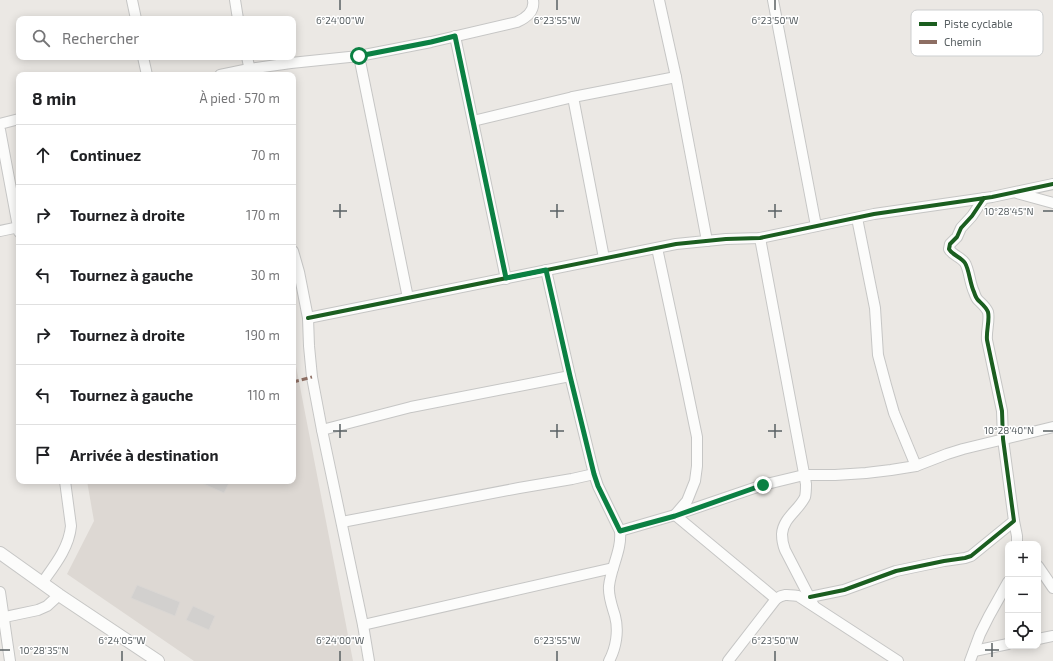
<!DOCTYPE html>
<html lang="fr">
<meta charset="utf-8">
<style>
body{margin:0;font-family:"Exo 2",sans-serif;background:#f6f6f6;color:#202124}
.controls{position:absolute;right:12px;bottom:12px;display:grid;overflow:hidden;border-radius:8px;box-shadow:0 2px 10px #0003}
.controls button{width:36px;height:36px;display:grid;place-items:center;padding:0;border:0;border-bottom:1px solid #e0e0e0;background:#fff;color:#202124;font:20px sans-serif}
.stop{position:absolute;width:12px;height:12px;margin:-9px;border:3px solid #0b8043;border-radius:50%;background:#fff}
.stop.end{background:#0b8043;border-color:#fff;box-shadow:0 1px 4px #0008}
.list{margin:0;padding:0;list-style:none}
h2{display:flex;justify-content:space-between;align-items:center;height:52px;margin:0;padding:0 16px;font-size:17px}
h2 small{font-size:13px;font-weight:400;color:#757577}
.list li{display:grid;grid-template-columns:26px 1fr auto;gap:12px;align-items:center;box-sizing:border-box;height:60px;padding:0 16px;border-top:1px solid #e0e0e0}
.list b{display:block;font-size:15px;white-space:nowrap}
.list em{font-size:13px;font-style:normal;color:#757577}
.icon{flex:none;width:22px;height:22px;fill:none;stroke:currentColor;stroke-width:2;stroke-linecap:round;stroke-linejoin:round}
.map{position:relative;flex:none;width:1053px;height:661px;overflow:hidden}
.search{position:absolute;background:#fff;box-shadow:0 2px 10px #0003;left:16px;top:16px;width:280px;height:44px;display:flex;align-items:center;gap:10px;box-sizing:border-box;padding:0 14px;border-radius:8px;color:#757577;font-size:15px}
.panel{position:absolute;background:#fff;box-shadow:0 2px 10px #0003;left:16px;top:72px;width:280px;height:412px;border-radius:8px}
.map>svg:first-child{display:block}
</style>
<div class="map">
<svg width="1053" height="661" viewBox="0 0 1053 661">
<rect width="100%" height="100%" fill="#ebe8e4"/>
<!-- education -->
<path fill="#ddd8d3" d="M296 366 353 661H194L67 574 94 521 87 481H293V367Z"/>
<!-- building -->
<g fill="#d2d0ce" stroke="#dad7d4">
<path d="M197 481H230L224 493Z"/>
<path d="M137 585 180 602 175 616 131 598Z"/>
<path d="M193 606 215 616 209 630 186 620Z"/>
</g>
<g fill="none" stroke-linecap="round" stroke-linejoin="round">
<!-- minor casing -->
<g stroke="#c6c6c5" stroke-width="12">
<g id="minor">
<path d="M132 0 136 19"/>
<path d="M235 0 238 19"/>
<path d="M659 0 676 77 707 241"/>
<path d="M773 0 816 226"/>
<path d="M455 36 506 279"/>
<path d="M359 56 408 298"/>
<path d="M143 57 147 75"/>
<path d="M247 57 251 75"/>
<path d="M220 75 249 69 291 63 359 56 431 42 517 22C526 18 535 11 533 0"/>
<path d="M573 97 604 258"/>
<path d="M473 121 573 97 676 77"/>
<path d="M0 124 19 119"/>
<path d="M0 130 19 232"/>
<path d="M1017 193 1053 203"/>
<path d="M857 218 875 308 878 355 886 385 894 413 916 466"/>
<path d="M0 231 19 227"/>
<path d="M760 238 806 484C806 488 806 493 805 497 799 510 783 518 782 534 782 539 783 545 785 550L814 606"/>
<path d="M657 248 685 379 697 437V466L695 481 687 501 675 515 776 599"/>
<path d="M293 251 299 272 308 318 309 346 312 377 322 430 363 625 369 661"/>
<path d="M546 270 570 376 594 474 598 486 620 531C622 550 611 567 609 586 608 596 612 606 615 616 619 631 616 648 609 661"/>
<path d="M308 318 676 244 726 239 760 238 874 214 992 197 1053 184"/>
<path d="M322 430 411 407 570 376"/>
<path d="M1014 521 1017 536V544"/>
<path d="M342 522 519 488 572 479 594 474"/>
<path d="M620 531 675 515 763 485 804 475H835L866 473 891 470 916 466 947 454 963 449 1053 427"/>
<path d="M1038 566 1053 588"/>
<path d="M42 583C54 566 69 548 71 526L65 481"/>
<path d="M0 592 10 661"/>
<path d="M810 597 844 590 896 571 944 561 965 558 971 556 1014 521 1003 439 1002 411 987 340C986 331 990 320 988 312 986 307 982 304 978 300 976 298 975 295 974 292 970 284 969 269 965 263 961 257 952 255 949 249L950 244 957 237 961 228 972 216 984 198"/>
<path d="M0 618 38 610 47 606 59 595"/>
<path d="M363 625 613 568"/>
<path d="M1038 639 1053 636"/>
<path d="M974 651 1008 644"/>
<path d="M728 661 776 599C784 593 789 595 798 596L898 661"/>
<path d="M970 661 980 634 989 616 1008 582"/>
</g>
</g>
<!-- tertiary casing -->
<g stroke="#c6c6c5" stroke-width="14">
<path id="tertiary" d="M0 553 59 595 158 661"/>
</g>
<!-- minor -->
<use href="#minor" stroke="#fcfcfb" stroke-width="10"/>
<!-- tertiary -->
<use href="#tertiary" stroke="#fcfcfb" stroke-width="12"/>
<!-- quiet -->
<path stroke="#8d6e63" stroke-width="3" stroke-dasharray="6 3" stroke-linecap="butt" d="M293 382 312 377"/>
<!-- cycleway casing -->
<g stroke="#fff" stroke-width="6">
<g id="cycleway">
<path d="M308 318 676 244 726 239 760 238 874 214 992 197 1053 184"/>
<path d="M810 597 844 590 896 571 944 561 965 558 971 556 1014 521 1003 439 1002 411 987 340C986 331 990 320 988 312 986 307 982 304 978 300 976 298 975 295 974 292 970 284 969 269 965 263 961 257 952 255 949 249L950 244 957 237 961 228 972 216 984 198"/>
</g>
</g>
<!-- cycleway -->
<use href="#cycleway" stroke="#1b5e20" stroke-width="4"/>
</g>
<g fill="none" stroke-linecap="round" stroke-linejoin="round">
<!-- route -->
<path stroke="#0b8043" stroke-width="5" d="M359 56 431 42 455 36 506 278 546 270 570 376 594 474 598 486 620 531 675 516 763 485"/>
</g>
<!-- ticks -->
<path fill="none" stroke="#596063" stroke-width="1.5" d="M340 0V10M557 0V10M775 0V10M340 204V218M557 204V218M775 204V218M333 211H347M550 211H564M768 211H782M1043 211H1053M340 424V438M557 424V438M775 424V438M333 431H347M550 431H564M768 431H782M1043 431H1053M992 643V657M0 650H10M985 650H999M122 651V661M340 651V661M557 651V661M775 651V661"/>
<!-- legend -->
<rect x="911" y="10" width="132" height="46" rx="6" fill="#fff" stroke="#cdcfd0" stroke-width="1"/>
<rect x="919" y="22" width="18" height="4" fill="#1b5e20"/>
<rect x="919" y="40" width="18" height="4" fill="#8d6e63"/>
<g font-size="11" fill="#596063">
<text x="944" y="28">Piste cyclable</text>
<text x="944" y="46">Chemin</text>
</g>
<g font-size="10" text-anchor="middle" fill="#596063" stroke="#fff" stroke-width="3" stroke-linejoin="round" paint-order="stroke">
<text x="340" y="24">6°24'00"W</text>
<text x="557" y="24">6°23'55"W</text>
<text x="775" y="24">6°23'50"W</text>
<text x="1009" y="215">10°28'45"N</text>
<text x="1009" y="434">10°28'40"N</text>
<text x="122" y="644">6°24'05"W</text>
<text x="340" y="644">6°24'00"W</text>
<text x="557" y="644">6°23'55"W</text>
<text x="775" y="644">6°23'50"W</text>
<text x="44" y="654">10°28'35"N</text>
</g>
</svg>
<div class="controls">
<button>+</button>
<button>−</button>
<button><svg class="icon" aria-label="locate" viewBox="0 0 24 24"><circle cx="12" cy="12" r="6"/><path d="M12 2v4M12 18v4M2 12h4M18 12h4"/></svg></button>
</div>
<div class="stop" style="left:359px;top:56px"></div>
<div class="stop end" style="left:763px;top:485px"></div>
<div class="search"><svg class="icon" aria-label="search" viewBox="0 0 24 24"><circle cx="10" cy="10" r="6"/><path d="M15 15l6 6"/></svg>Rechercher</div>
<section class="panel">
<h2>8 min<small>À pied · 570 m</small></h2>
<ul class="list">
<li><svg class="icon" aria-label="ahead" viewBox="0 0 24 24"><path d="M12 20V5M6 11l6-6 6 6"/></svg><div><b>Continuez</b></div><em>70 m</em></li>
<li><svg class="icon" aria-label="right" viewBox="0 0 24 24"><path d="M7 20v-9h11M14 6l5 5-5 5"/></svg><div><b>Tournez à droite</b></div><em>170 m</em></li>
<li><svg class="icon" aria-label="left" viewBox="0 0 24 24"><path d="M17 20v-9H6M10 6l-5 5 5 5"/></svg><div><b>Tournez à gauche</b></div><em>30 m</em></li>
<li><svg class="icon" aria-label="right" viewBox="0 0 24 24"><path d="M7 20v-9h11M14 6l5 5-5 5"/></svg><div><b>Tournez à droite</b></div><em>190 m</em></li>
<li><svg class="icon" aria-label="left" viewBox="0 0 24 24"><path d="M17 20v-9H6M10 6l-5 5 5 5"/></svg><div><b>Tournez à gauche</b></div><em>110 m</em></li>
<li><svg class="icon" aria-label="arrive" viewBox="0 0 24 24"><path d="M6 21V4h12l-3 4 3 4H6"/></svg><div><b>Arrivée à destination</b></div></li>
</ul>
</section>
</div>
